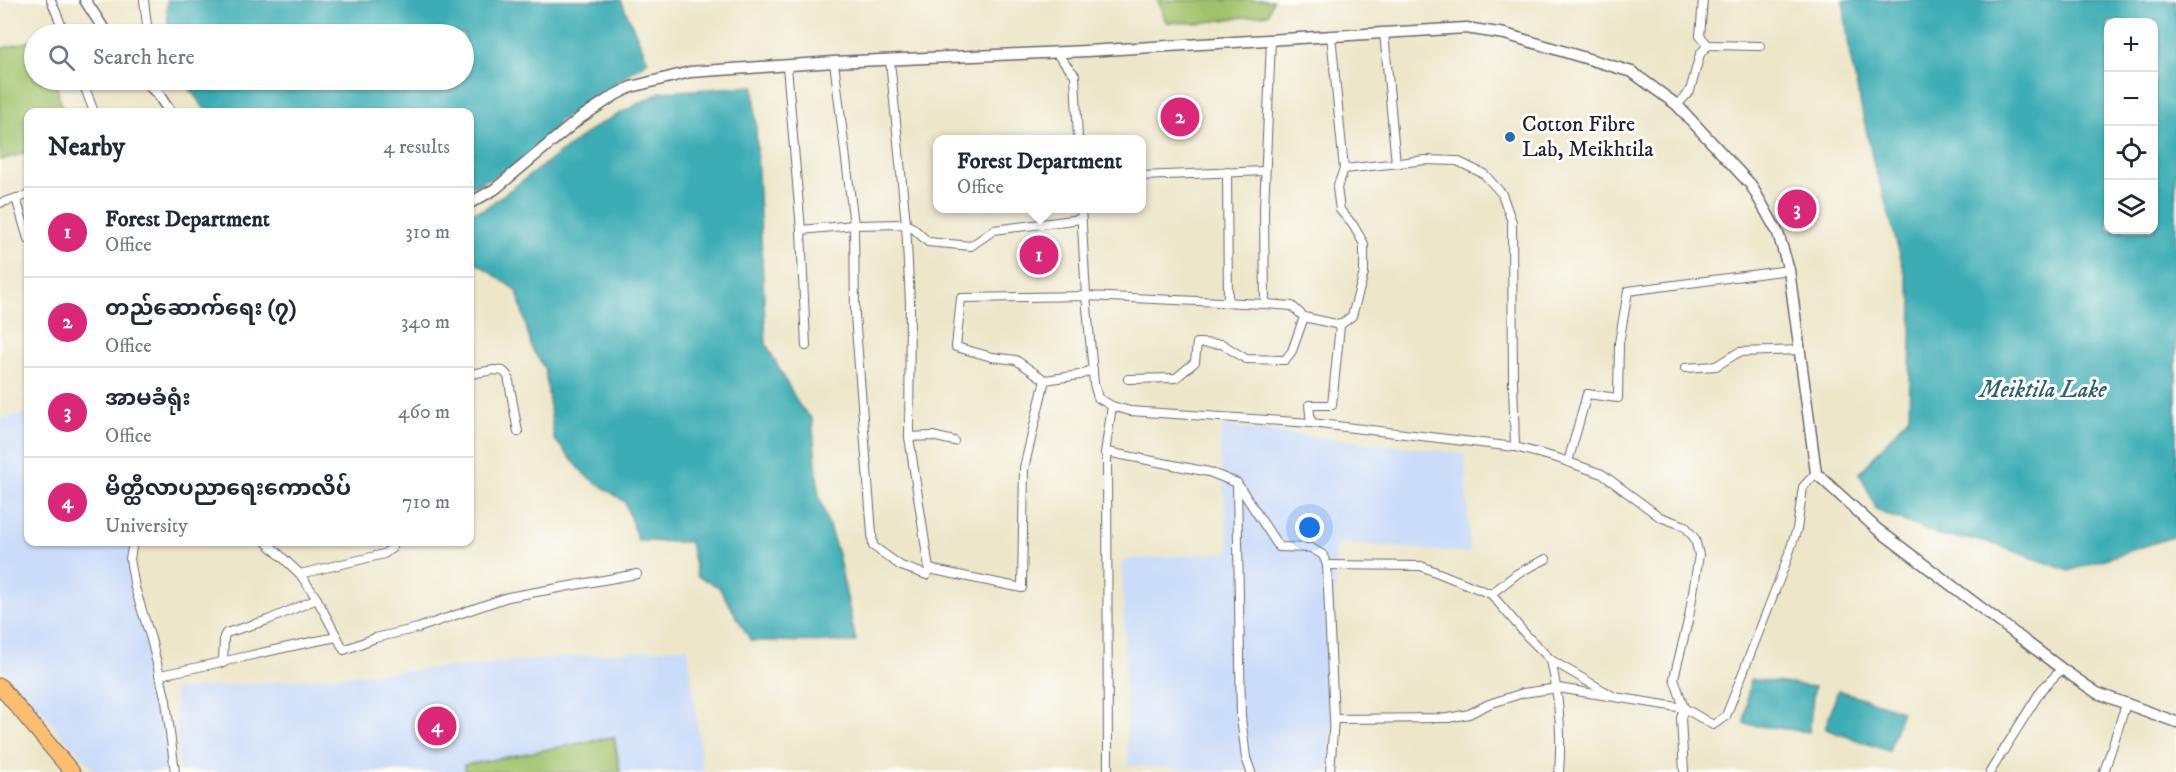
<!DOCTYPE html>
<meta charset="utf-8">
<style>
body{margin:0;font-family:"IM FELL DW Pica","Noto Sans Myanmar",serif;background:#f2f2f3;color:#1f2937}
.controls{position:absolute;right:18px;top:18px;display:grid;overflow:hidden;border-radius:12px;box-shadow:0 2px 4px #0004}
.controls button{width:54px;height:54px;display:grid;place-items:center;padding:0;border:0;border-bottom:2px solid #e0e1e3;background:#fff;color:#1f2937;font:30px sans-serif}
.you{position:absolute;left:1310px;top:528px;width:21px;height:21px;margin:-15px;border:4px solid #fff;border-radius:50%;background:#1a73e8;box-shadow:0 0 0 9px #1a73e833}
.badge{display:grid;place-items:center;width:39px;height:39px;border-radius:50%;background:#db2777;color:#fff;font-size:20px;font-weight:700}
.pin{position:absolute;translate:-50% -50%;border:3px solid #fff;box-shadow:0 2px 6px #0006}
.popup{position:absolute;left:933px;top:135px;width:213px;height:78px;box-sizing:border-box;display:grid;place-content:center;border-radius:12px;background:#fff;filter:drop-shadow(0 2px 4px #0005);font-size:20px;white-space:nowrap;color:#747a83}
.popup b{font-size:22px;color:#1f2937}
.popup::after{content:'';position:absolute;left:50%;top:100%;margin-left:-12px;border:12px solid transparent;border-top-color:#fff}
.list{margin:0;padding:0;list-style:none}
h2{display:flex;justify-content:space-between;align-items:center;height:78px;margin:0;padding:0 24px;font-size:26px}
h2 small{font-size:20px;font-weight:400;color:#747a83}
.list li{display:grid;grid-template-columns:39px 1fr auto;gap:18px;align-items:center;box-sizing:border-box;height:90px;padding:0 24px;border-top:2px solid #e0e1e3}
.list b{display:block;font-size:22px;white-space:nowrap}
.list p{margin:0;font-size:20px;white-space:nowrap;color:#747a83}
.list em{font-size:20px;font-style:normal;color:#747a83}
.icon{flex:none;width:33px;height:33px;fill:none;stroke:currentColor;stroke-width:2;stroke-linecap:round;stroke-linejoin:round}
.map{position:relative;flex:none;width:2176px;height:772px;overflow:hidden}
.search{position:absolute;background:#fff;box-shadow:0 2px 4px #0004;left:24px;top:24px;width:450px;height:66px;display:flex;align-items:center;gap:15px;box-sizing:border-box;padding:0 21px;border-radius:33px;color:#747a83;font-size:22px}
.panel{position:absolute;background:#fff;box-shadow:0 2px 4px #0004;left:24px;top:108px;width:450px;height:438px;border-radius:12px}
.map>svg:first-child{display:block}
</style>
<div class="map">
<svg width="2176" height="772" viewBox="0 0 2176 772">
<rect width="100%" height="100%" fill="#fdfcf7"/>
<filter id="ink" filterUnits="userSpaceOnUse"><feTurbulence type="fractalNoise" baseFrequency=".0167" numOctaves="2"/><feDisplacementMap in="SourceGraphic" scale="12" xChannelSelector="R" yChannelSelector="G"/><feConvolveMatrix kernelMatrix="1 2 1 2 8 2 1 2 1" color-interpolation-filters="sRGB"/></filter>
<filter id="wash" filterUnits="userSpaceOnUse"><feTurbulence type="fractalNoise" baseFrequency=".008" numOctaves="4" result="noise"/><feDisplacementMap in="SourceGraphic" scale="24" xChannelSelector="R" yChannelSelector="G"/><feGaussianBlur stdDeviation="1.35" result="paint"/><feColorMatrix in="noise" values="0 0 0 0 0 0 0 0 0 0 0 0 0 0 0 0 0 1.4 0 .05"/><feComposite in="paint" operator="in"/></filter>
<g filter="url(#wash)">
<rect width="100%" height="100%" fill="#ede6c9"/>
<!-- built -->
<g fill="#cadcf9">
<path d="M28 413V542H130L169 772H96L0 666V419Z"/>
<path d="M1223 426 1465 454 1470 553 1336 543 1330 772H1215L1128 765 1122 560 1229 552 1220 449Z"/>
<path d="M688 647 703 772H180L178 763 174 690Z"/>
</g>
<!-- green -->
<g fill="#a0c26c" stroke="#617254" stroke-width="1.5">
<path d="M1158 0H1273L1268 14 1199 23 1166 22Z"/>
<path d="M34 40V80H55L63 112H28V152L0 160V49Z"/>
<path d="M614 737 620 772H465L464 765Z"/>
</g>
<!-- water -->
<g fill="#3cadb5" stroke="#2f6878" stroke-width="1.5" fill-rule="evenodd">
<path d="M167 0H621L648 61 559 121 549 140 512 168 470 188V112H207L183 80H464V34H168Z"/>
<path d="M1843 0H2176V536L2069 571 1985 541 1944 537 1877 511 1860 473 1909 416 1912 300 1884 196 1874 165 1850 56ZM2154 22V230H2108V22Z"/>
<path d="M754 86 766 344 799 405 812 419 819 496 838 554 856 642 751 641 719 587 697 576 690 542 638 541 625 502 586 476 554 439 545 369 532 349 517 291 470 258V213L484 209 598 125 661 92Z"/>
<path d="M1750 679 1814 687 1809 732 1744 724Z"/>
<path d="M1838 690 1902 711 1889 751 1825 729Z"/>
</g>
</g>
<g filter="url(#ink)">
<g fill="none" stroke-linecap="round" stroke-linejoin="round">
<!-- minor casing -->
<g stroke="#69676d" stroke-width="10">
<g id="minor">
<path d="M51 0 65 34"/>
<path d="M144 0 148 34"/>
<path d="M1703 0 1700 36 1708 45"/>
<path d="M1384 32 1396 164"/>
<path d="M1271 40 1264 210 1265 304 1292 306 1304 317"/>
<path d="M1055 52 1075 75 1078 140"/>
<path d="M890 60 906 224 910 303 909 437 929 569"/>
<path d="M834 62 854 225 855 315 873 546 901 566 927 575 929 569 1022 588 1024 468 1045 380 1080 375 1093 369"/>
<path d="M787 66 801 230 806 346"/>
<path d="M82 80 94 112"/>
<path d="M157 80 158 94"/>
<path d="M1677 105 1690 91 1700 54 1708 45 1760 46"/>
<path d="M1344 169 1426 160 1457 161 1484 174 1502 194 1512 222 1513 382 1515 447"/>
<path d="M1227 172 1228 302"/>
<path d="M1141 176 1265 171"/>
<path d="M16 198 28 239"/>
<path d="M0 203 28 195"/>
<path d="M1081 208 1086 296 1094 384 1098 398 1112 406 1105 453 1107 452 1108 772"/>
<path d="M801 230 854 225 906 224 913 228 928 242 971 246 994 230 1081 219"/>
<path d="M1685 368 1716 366 1739 352 1799 350"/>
<path d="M470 374 494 370 503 371 508 376 518 432"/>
<path d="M1128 379 1176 378 1195 362 1197 343 1222 344 1246 359 1285 360 1292 351 1304 317 1340 325 1352 316 1364 273V244L1353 225 1340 210 1337 188 1344 169 1331 35"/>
<path d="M1045 380 1016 360 992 357 956 347 961 298 1086 296 1265 304"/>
<path d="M1112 406 1130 411 1311 423 1515 447 1557 458 1602 474 1660 517 1685 526 1695 539 1699 555 1689 617 1674 678 1684 708 1681 718 1684 772"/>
<path d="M1311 423 1309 405H1332L1340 325"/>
<path d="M909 437 932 436 954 441"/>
<path d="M1107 452 1209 472 1237 483 1279 547 1311 548 1323 555 1327 565 1334 719 1330 772"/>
<path d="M1568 462 1587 394 1618 398 1619 343 1628 291 1789 270"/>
<path d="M1237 483 1241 717 1246 758 1251 772"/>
<path d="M133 542 130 559 135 588 151 639 166 701 175 772"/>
<path d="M266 542 300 574 317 599 344 650 375 638 418 628 508 597 637 574"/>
<path d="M1327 565 1421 566 1491 594 1527 636 1551 660 1611 695"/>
<path d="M300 574 384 554 392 548 393 542"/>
<path d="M1491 594 1518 573 1546 559"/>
<path d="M1551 660C1559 696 1562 735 1559 772"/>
<path d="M223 663 224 637 226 633 268 620 317 599"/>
<path d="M159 675C219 664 277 648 337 637"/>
<path d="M1334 719 1448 718 1469 714 1489 704 1523 693 1558 688 1684 708 1713 725 1726 716 1785 565 1797 529 1803 487 1816 473"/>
<path d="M1990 772 2042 689 2062 669"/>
<path d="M2104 772 2126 704"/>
</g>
</g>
<!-- tertiary casing -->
<g stroke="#69676d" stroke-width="13">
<g id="tertiary">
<path d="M85 0 107 34"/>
<path d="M144 80 158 94 170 112"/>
<path d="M470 203 495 189 580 118 615 95 631 87 690 72 834 62 1087 51 1466 28 1505 34 1632 72 1677 105 1751 185 1778 233 1789 270 1816 473 1877 529 2062 669 2097 693 2176 722"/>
</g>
</g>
<!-- trunk casing -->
<g stroke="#69676d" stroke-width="17">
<path id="trunk" d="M0 686 72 772"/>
</g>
<!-- minor -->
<use href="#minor" stroke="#fff" stroke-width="8"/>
<!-- tertiary -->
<use href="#tertiary" stroke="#fff" stroke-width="10"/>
<!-- trunk -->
<use href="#trunk" stroke="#fbbd6e" stroke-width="15"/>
</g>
</g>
<!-- markers -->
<circle fill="#1f6fb2" stroke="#fdfcf7" stroke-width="2" cx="1510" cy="137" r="6"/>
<g text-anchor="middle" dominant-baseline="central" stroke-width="6" stroke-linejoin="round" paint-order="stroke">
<!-- poi labels -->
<g font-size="22" fill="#22223b" stroke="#fdfcf7" text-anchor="start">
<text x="1522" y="124">Cotton Fibre<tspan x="1522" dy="25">Lab, Meikhtila</tspan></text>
</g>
<!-- water labels -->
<g font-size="24" font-style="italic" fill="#2e6172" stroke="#fdfcf7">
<text x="2043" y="390">Meiktila Lake</text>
</g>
</g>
</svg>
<div class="controls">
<button>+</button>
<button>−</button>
<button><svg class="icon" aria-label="locate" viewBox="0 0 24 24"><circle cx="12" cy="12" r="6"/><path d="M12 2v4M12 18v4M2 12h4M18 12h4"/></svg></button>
<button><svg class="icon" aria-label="layers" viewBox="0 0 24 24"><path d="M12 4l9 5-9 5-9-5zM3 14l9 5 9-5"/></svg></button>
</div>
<div class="you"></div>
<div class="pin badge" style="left:1039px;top:255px">1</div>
<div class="popup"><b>Forest Department</b>Office</div>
<div class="pin badge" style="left:1180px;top:117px">2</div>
<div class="pin badge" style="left:1797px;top:209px">3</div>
<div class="pin badge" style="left:437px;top:726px">4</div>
<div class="search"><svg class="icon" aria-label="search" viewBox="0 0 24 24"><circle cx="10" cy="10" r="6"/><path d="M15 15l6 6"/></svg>Search here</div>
<section class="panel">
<h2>Nearby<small>4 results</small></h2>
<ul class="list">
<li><span class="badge">1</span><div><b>Forest Department</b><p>Office</p></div><em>310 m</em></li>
<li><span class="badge">2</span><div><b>တည်ဆောက်ရေး (၇)</b><p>Office</p></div><em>340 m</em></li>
<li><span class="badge">3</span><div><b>အာမခံရုံး</b><p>Office</p></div><em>460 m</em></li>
<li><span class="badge">4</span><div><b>မိတ္ထီလာပညာရေးကောလိပ်</b><p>University</p></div><em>710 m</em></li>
</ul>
</section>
</div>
